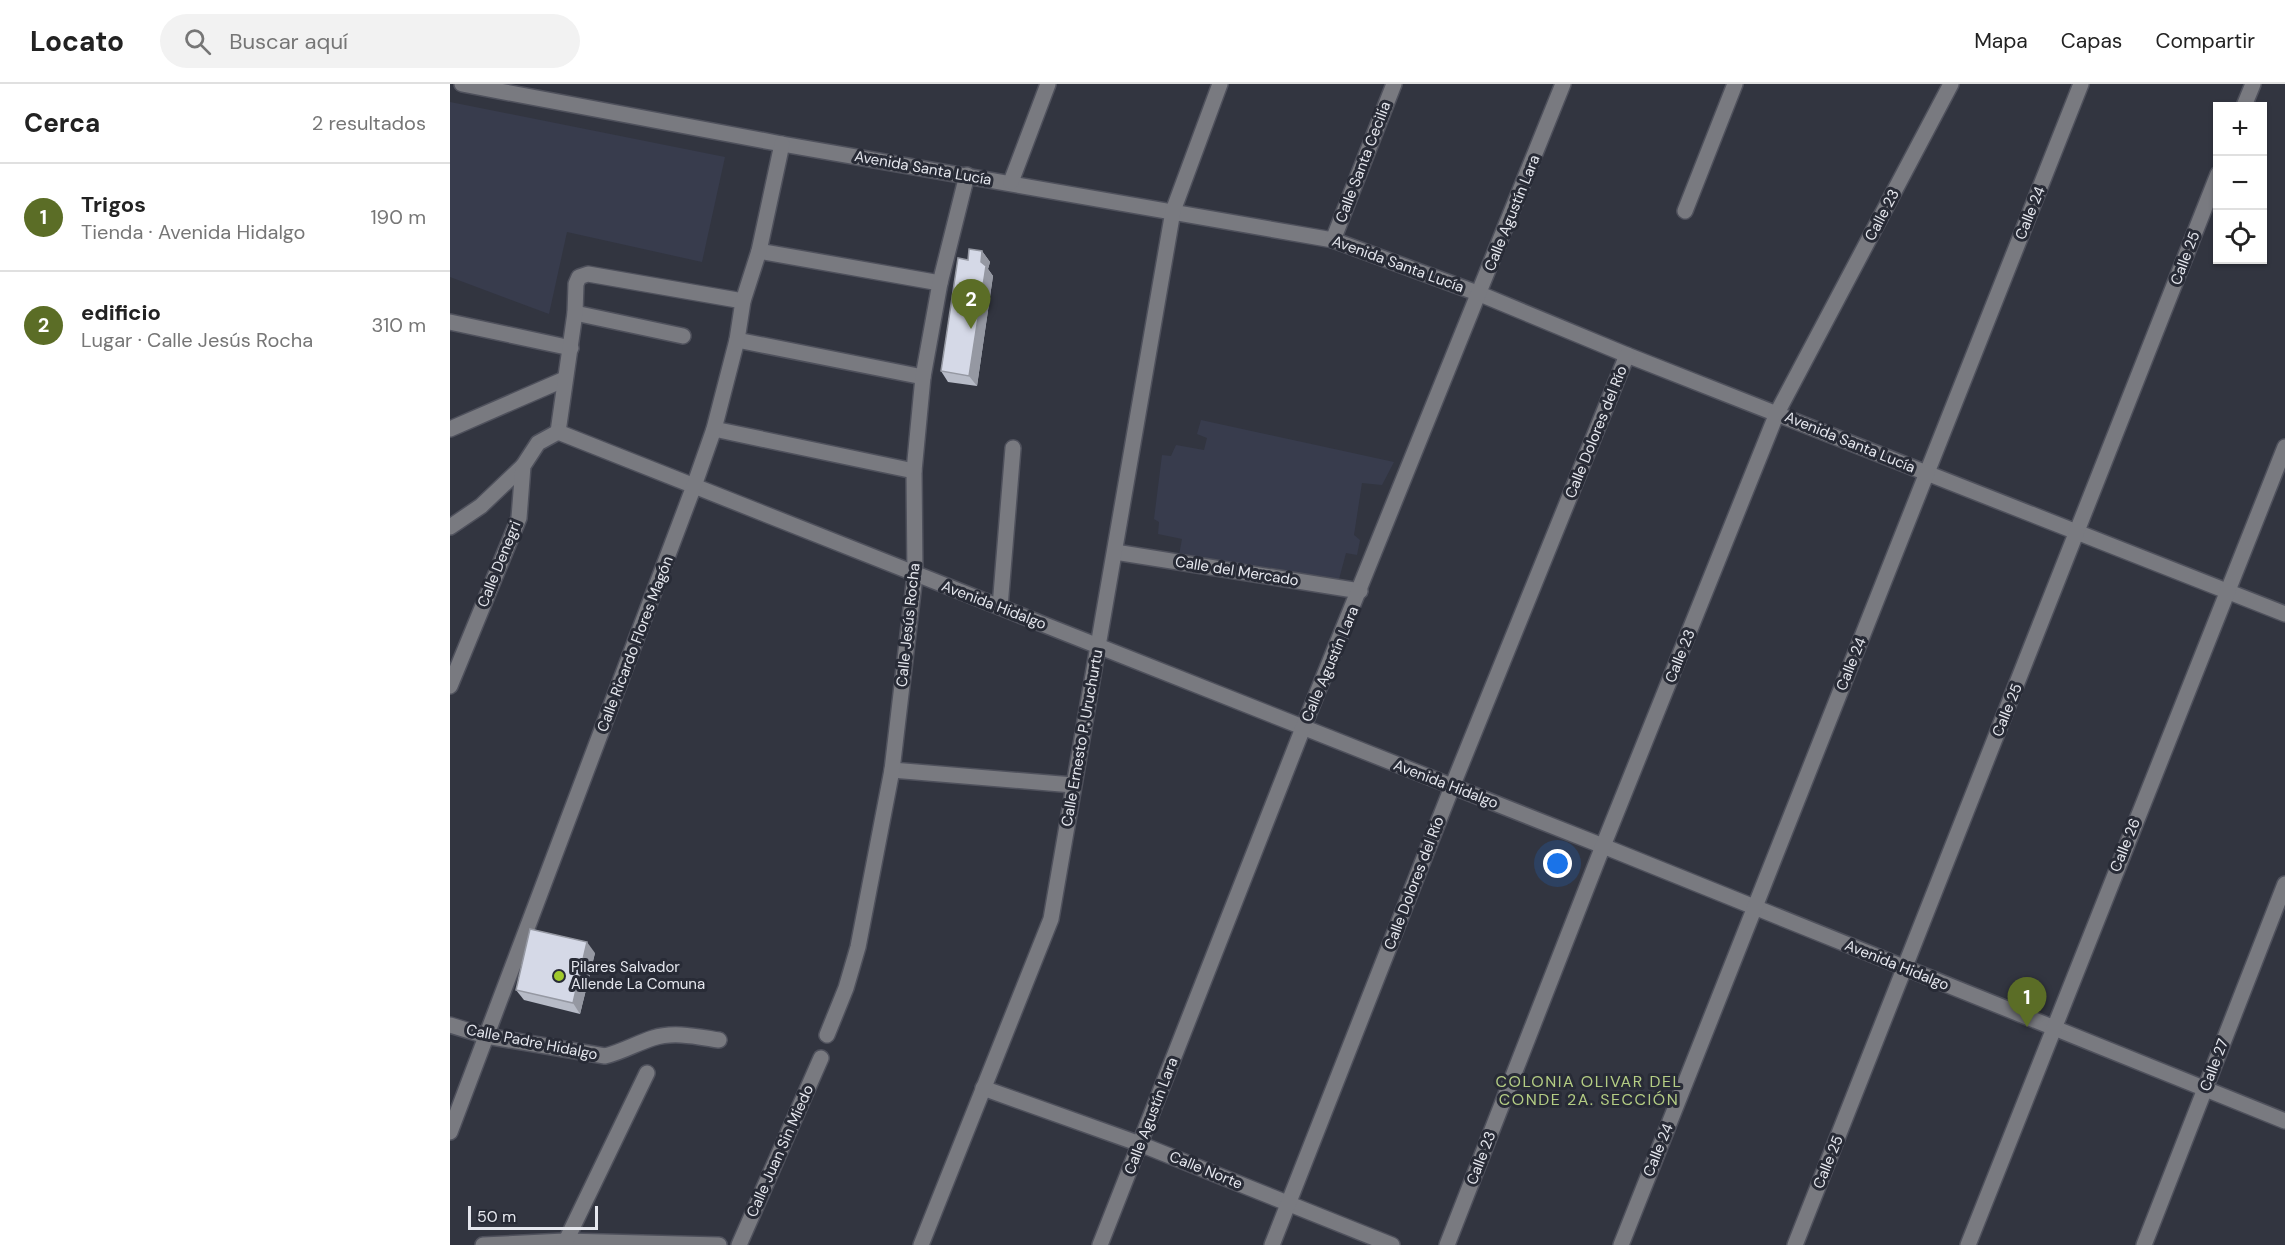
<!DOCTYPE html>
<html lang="es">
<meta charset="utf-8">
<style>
body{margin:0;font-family:"DM Sans",sans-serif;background:#f2f2f2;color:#222}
.controls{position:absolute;right:18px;top:18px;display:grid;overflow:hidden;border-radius:0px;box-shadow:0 2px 4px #0004}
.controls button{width:54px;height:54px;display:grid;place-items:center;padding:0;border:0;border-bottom:2px solid #e0e0e0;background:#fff;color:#222;font:30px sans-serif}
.scale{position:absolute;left:18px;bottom:15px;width:130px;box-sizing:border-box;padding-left:6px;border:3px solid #e5e7ee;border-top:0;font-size:16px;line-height:21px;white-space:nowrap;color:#e5e7ee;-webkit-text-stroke:4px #282b36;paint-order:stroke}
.you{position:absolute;left:1108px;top:780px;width:21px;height:21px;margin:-15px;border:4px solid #fff;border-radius:50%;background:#1a73e8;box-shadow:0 0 0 9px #1a73e833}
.badge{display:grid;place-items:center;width:39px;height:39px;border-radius:50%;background:#5b6d26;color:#fff;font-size:20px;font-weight:700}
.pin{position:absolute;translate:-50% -50px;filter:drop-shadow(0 2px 3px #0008)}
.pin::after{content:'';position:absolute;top:32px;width:21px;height:18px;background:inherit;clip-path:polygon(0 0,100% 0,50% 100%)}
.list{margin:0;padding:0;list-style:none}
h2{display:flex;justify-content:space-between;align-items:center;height:78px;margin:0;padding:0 24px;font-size:26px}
h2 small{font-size:20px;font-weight:400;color:#767676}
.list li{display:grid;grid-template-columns:39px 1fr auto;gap:18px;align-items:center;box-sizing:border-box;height:108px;padding:0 24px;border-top:2px solid #e0e0e0}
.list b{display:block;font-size:22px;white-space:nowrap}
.list p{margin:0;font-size:20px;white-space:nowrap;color:#767676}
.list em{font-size:20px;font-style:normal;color:#767676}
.icon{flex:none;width:33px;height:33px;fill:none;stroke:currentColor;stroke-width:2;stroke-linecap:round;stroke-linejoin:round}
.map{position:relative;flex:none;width:1835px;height:1161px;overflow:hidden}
header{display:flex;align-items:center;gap:36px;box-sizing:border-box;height:84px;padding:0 30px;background:#fff;border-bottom:2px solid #e0e0e0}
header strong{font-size:28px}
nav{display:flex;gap:33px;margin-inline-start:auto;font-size:21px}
.search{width:420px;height:54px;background:#f2f2f2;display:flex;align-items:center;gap:15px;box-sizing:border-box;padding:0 21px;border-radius:33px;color:#767676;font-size:22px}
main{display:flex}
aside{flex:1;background:#fff}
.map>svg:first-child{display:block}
</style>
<header>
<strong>Locato</strong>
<div class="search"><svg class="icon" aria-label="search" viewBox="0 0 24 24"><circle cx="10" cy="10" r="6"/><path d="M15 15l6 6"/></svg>Buscar aquí</div>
<nav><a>Mapa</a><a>Capas</a><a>Compartir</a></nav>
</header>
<main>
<aside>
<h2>Cerca<small>2 resultados</small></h2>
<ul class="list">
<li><span class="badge">1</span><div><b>Trigos</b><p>Tienda · Avenida Hidalgo</p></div><em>190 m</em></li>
<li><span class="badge">2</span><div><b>edificio</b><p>Lugar · Calle Jesús Rocha</p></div><em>310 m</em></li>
</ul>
</aside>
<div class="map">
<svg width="1835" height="1161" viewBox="0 0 1835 1161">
<rect width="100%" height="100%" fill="#323540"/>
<!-- built -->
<g fill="#383c4d">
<path d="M0 18 275 73 252 178 117 148 99 230 0 193Z"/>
<path d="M751 336 944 378 932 401 912 399 904 451 910 456 907 471 896 469 888 499 729 471 732 455 708 450 709 438 704 435 712 371 721 372 726 361 754 366 757 354 747 350Z"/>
</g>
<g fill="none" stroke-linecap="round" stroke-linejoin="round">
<!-- minor casing -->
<g stroke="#4f515c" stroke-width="18">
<g id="minor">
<path d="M12 0 332 60 883 156 1030 210 1177 271 1835 530"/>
<path d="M1794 22 1803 0"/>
<path d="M561 98 598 0"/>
<path d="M1235 127 1285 0"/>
<path d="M883 156 944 0"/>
<path d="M309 167 490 199"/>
<path d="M125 229 233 252"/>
<path d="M0 238 121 264"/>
<path d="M287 256 473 293"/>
<path d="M0 345 115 295"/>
<path d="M264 345 464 387"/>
<path d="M108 348 125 229 126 200 129 193 138 190 293 217"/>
<path d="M0 443 31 422 73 382"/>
<path d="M665 468 910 507"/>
<path d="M550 523 563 364"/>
<path d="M0 602 69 434 73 382 88 359 108 348 1153 762 1835 1037"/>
<path d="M442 686 623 701"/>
<path d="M0 941 36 952 155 972C172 968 187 959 203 954 224 947 249 953 269 956"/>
<path d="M377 951 396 904 408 863 442 686 465 491 464 387 473 293 490 199 517 91"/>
<path d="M533 1004 690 1060 942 1161"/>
<path d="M0 1048 244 402 264 345 287 256 293 217 309 167 332 60"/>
<path d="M33 1161 115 1157 269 1161"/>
<path d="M114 1161 197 989"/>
<path d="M289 1161 371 974"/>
<path d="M471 1161 601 835 723 127 770 0"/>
<path d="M650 1161 853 644 1113 0"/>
<path d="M822 1161 1002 703 1177 271"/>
<path d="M997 1161 1153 762 1327 329 1501 0"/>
<path d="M1171 1161 1631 0"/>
<path d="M1345 1161 1768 90"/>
<path d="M1518 1161 1835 363"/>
<path d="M1694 1161 1835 800"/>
</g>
</g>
<!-- minor -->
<use href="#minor" stroke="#797a80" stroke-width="15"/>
</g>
<!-- wall -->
<g fill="#b7bbc7">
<path d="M532 167 540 178 538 185 543 192 527 302 498 298 491 287Z"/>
<path d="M145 869 130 930 74 916 66 906Z"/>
</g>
<!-- shaded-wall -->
<g fill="#9598a2">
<path d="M532 167 540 178 538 185 543 192 527 302 519 292Z"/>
<path d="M137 858 145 869 130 930 123 919Z"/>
</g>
<!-- building -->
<g fill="#d5d9e7" stroke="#9598a2" stroke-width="1.5">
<path d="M519 165 532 167 531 178 536 182 519 292 491 287 508 174 518 176Z"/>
<path d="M80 845 137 858 123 919 66 906Z"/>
</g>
<!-- markers -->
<circle fill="#a0c92c" stroke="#282b36" stroke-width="2" cx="109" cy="892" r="6"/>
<g text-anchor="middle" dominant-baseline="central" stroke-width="6" stroke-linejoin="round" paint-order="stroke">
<!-- street labels -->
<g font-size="15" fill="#e5e7ee" stroke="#282b36">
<text transform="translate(913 78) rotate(-69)">Calle Santa Cecilia</text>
<text transform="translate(473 84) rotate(10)">Avenida Santa Lucía</text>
<text transform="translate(1062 129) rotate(-68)">Calle Agustín Lara</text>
<text transform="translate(1580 129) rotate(-68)">Calle 24</text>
<text transform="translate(1432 131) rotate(-62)">Calle 23</text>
<text transform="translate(1735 174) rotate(-69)">Calle 25</text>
<text transform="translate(948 180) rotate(20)">Avenida Santa Lucía</text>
<text transform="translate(1146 348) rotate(-68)">Calle Dolores del Río</text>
<text transform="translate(1400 358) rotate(22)">Avenida Santa Lucía</text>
<text transform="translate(49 480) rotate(-68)">Calle Denegri</text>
<text transform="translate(787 487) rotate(9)">Calle del Mercado</text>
<text transform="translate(544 521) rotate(21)">Avenida Hidalgo</text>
<text transform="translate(458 541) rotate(-84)">Calle Jesús Rocha</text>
<text transform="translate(185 560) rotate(-69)">Calle Ricardo Flores Magón</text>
<text transform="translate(1230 572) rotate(-68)">Calle 23</text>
<text transform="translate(880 580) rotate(-67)">Calle Agustín Lara</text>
<text transform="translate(1401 580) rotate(-68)">Calle 24</text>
<text transform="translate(1557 626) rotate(-68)">Calle 25</text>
<text transform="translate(632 654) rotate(-80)">Calle Ernesto P. Uruchurtu</text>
<text transform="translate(996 700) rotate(21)">Avenida Hidalgo</text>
<text transform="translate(1675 761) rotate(-68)">Calle 26</text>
<text transform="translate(964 799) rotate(-69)">Calle Dolores del Río</text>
<text transform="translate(1447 881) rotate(22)">Avenida Hidalgo</text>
<text transform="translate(82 958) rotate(11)">Calle Padre Hidalgo</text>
<text transform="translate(1764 981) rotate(-69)">Calle 27</text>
<text transform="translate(701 1032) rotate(-69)">Calle Agustín Lara</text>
<text transform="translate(1208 1066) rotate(-68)">Calle 24</text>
<text transform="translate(330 1067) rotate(-66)">Calle Juan Sin Miedo</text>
<text transform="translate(1031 1074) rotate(-69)">Calle 23</text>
<text transform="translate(1378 1078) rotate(-68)">Calle 25</text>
<text transform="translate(756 1086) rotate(22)">Calle Norte</text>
</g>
<!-- poi labels -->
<g font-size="15" fill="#e5e7ee" stroke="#282b36" text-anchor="start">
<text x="121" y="883">Pilares Salvador<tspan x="121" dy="17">Allende La Comuna</tspan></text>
</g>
<!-- neighbourhood labels -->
<g font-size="16" letter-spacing="1.5" fill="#b4cd84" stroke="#282b36">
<text x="1139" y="997">COLONIA OLIVAR DEL<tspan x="1139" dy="18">CONDE 2A. SECCIÓN</tspan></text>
</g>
</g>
</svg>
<div class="controls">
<button>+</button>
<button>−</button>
<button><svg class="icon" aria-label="locate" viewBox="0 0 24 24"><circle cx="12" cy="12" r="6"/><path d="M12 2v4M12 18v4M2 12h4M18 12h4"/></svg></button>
</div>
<div class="scale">50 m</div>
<div class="you"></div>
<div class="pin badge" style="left:1577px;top:943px">1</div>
<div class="pin badge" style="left:521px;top:245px">2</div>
</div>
</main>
